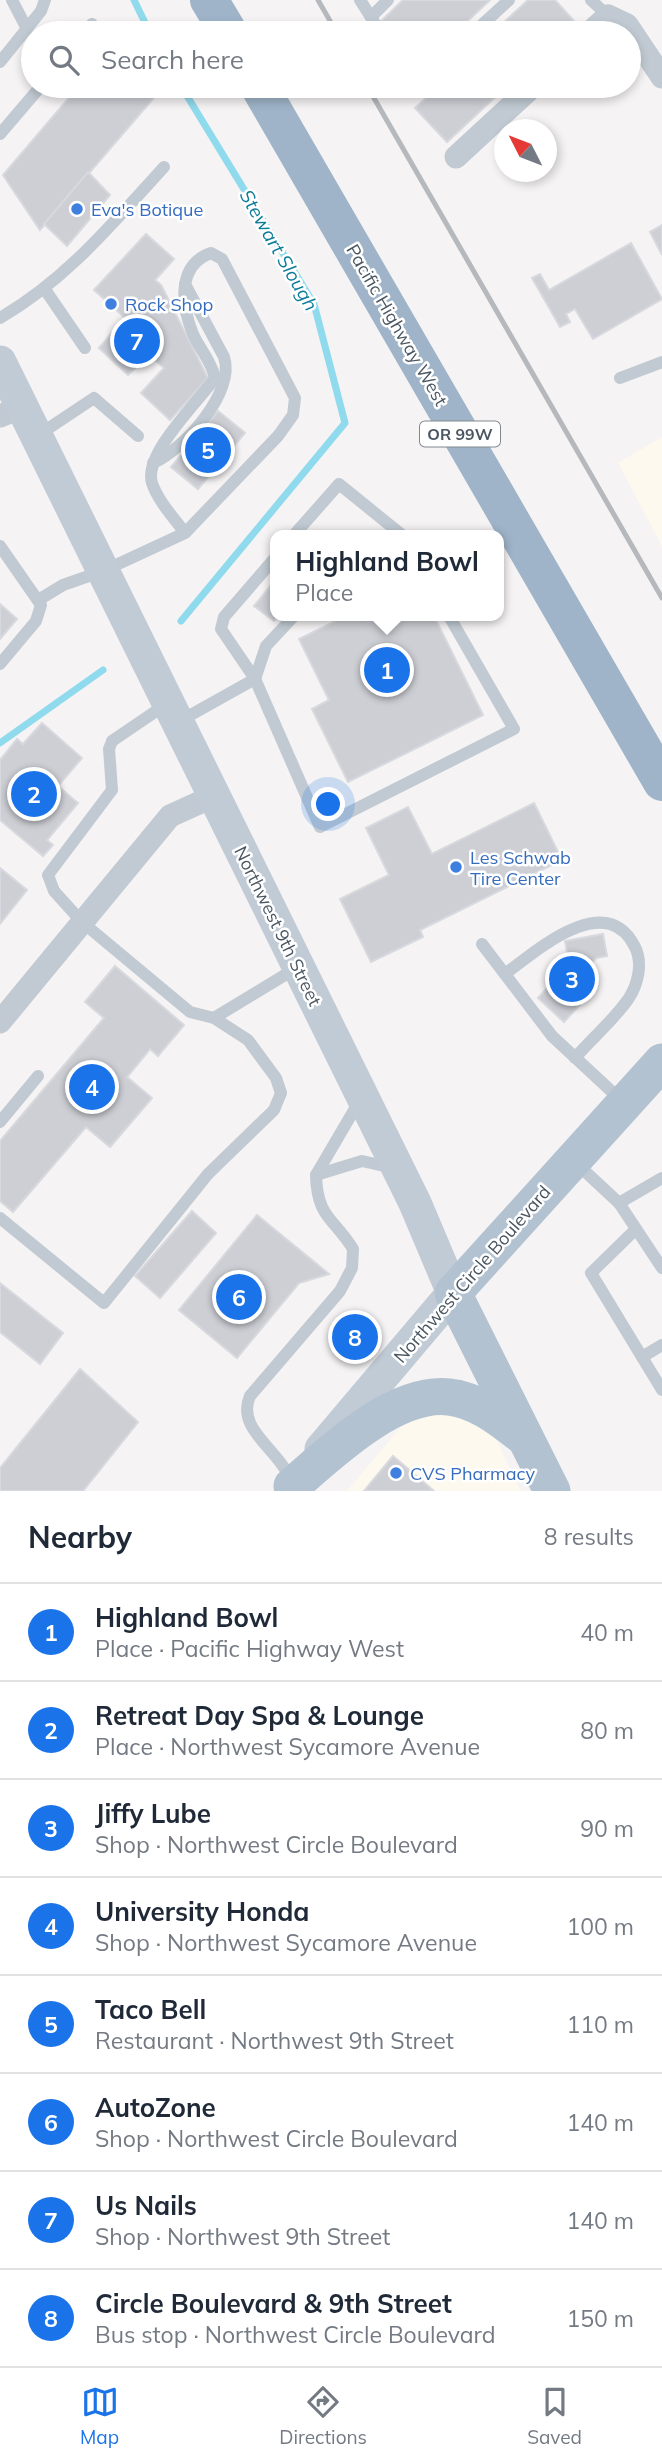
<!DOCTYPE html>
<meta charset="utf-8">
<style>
body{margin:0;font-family:Mulish,sans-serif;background:#f6f6f7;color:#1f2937}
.compass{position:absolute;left:494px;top:119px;width:63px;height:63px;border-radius:50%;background:#fff;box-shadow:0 4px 10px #0003;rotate:312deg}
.you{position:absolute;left:329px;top:805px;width:24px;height:24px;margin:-18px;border:5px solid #fff;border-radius:50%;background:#1a73e8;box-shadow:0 0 0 10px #1a73e833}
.badge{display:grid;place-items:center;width:46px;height:46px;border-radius:50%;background:#1a73e8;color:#fff;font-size:23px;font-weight:700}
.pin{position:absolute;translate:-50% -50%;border:4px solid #fff;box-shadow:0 2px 7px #0006}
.popup{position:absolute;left:270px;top:530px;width:234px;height:91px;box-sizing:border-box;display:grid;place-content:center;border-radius:14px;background:#fff;filter:drop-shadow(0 2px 5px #0005);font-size:23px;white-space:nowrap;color:#747a83}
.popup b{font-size:26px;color:#1f2937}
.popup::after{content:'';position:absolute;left:50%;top:100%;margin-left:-14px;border:14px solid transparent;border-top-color:#fff}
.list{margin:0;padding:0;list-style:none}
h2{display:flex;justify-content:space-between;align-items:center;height:91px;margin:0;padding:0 28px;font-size:30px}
h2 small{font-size:23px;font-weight:400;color:#747a83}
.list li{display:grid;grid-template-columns:46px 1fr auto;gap:21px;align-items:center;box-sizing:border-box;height:98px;padding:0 28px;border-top:2px solid #e0e1e3}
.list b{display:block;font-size:26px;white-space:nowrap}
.list p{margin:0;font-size:23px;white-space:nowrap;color:#747a83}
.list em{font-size:23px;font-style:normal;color:#747a83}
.icon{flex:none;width:38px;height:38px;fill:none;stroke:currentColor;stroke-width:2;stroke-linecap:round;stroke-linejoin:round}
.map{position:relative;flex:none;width:662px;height:1491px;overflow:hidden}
.search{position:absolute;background:#fff;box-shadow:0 4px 10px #0003;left:21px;right:21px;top:21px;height:77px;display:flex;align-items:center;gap:18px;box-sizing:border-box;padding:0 24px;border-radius:38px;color:#747a83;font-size:26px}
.sheet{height:875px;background:#fff}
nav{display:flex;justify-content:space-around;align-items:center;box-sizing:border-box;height:98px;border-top:2px solid #e0e1e3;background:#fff;font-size:19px;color:#747a83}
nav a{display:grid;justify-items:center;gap:4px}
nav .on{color:#1a73e8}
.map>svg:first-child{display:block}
</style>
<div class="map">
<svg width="662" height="1491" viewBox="0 0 662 1491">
<rect width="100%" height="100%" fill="#f5f3f3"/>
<!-- commercial -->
<g fill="#fdf9ef">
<path d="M662 437V546L618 463Z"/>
<path d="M425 1407 480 1421 497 1441 521 1491H347L410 1416Z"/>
</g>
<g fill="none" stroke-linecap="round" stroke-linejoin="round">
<!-- stream -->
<g stroke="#90daee" stroke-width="7">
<path d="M134 0 150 33"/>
<path d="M181 86 314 304 345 423 181 621"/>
<path d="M0 743 103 670"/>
</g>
</g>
<!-- building -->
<g fill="#cdcfd5" stroke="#d7d9de" stroke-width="2">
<path d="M403 0H490L455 33H387L378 24Z"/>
<path d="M528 0H555L575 22 563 33H492Z"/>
<path d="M79 86H152L158 93 40 230 3 175Z"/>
<path d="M439 86H507L447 142 415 108Z"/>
<path d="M88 172 110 195 67 246 44 224Z"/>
<path d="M662 225V255L650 232Z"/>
<path d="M146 234 174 259 155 280 161 285 208 378 170 420 141 393 164 368 149 355 128 375 99 348 125 318 94 290Z"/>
<path d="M631 243 662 299 593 339 575 309 566 314 570 322 560 327 532 278 540 274 549 290Z"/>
<path d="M218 411 245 433 198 489 171 467Z"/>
<path d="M275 580V616H279L274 621 254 606Z"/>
<path d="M0 604 17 619 0 639Z"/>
<path d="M346 616H434L483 715 348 782 312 709 329 700 299 639Z"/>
<path d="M42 723 82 758 58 786 78 803 47 840 53 845 43 856 0 820V760L17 739 23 744Z"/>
<path d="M534 803 562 860 420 930 423 937 371 962 340 899 389 875 366 828 408 807 432 854Z"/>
<path d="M0 868 27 890 0 924Z"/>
<path d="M603 934 607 956 596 958 583 973 597 986 564 1022 538 998 569 964 565 941Z"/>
<path d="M115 966 184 1025 158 1056 150 1049 127 1077 152 1098 110 1147 86 1127 13 1212 0 1201V1141L104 1018 85 1002Z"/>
<path d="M192 1211 216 1233 160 1298 135 1276Z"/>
<path d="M257 1215 329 1274 299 1283 237 1358 179 1310Z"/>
<path d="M0 1283 63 1333 40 1364 0 1332Z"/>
<path d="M80 1369 138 1422 83 1491H0V1468Z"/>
<path d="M393 1456 434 1491H364Z"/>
</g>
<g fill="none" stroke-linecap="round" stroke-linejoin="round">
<!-- service -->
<g stroke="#c1cad2" stroke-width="12">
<path d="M12 0 27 29"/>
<path d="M360 0 381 33"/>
<path d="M591 0 608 16"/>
<path d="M371 17 388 0"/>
<path d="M85 33 92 24"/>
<path d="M473 33 509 0"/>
<path d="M0 62 41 11 45 0"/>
<path d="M413 86H417"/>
<path d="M0 134 41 86"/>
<path d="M44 288 85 348"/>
<path d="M0 318C66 280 113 223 164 167"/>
<path d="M620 378 662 362"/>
<path d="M37 436 94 398 138 436"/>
<path d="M153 463C183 450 236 392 224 357L185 284"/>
<path d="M294 535 339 484 402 535"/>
<path d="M0 546 41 605 36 621 0 664"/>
<path d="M40 599 63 585 103 571 185 533 278 436 293 415 295 398 222 259 211 253C177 265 181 305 193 334 200 350 211 360 215 378 199 401 143 454 152 483 158 501 174 518 185 533"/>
<path d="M255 679 221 629 224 617 275 558"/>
<path d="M255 679 266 646 294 616"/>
<path d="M178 722 255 679 320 827 514 729 449 616"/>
<path d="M482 944 552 1036 623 1102"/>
<path d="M505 974C537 950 606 889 635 947 643 963 638 984 629 998 615 1019 592 1038 575 1058"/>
<path d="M214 1018 298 967"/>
<path d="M360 1100 316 1175 362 1161 393 1168"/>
<path d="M0 1122 38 1076"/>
<path d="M576 1163 619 1203"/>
<path d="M662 1178 619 1203 662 1268"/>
<path d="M0 1218 104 1303 208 1174 274 1110 281 1093 276 1078 248 1040 214 1018 190 1012 82 922 54 891 48 875 112 790 109 749 112 741 168 703"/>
<path d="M636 1229 591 1273 662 1390"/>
<path d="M642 1357 662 1345"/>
<path d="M291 1482C281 1450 235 1430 250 1396L340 1291 352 1268 353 1249C334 1218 317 1218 316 1175"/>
</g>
<!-- minor -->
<g stroke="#c1cad2" stroke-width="23">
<path d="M589 33 608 16 627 25 662 77"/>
<path d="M456 157 533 86"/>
<path d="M0 416 22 407"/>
<path d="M0 1022 170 816 214 796"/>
</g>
<!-- secondary -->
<path stroke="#c1cbd6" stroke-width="33" d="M0 362 415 1203 453 1293 321 1449"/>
<!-- primary -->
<g stroke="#b3c2d1" stroke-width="37">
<path d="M292 1486C330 1453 394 1391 449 1397 478 1400 503 1421 525 1438"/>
<path d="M552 1491 453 1293 662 1062"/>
</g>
<!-- trunk -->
<g stroke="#9fb4c9" stroke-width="38">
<path d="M209 0 229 33"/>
<path d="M259 86 662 782"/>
</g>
<!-- rail -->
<g stroke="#b5b8bd" stroke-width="5">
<path d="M318 0 337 33"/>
<path d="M367 86 662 598"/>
</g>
</g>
<!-- markers -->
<g fill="#3f7fe0" stroke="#fff" stroke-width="2.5">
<circle cx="77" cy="209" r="7"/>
<circle cx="111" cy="304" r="7"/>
<circle cx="456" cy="867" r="7"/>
<circle cx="396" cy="1473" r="7"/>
</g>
<g text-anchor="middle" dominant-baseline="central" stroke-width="5" stroke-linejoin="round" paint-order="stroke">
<!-- shield labels -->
<rect fill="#fff" stroke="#808990" stroke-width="2" x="420" y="421.5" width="80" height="25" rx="5"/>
<g font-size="16" font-weight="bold" fill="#4a5661">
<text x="460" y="434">OR 99W</text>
</g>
<!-- shop labels -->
<g font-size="18" fill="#366cbe" stroke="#fff" text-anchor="start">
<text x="91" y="209">Eva's Botique</text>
<text x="125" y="304">Rock Shop</text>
<text x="470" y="857">Les Schwab<tspan x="470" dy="21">Tire Center</tspan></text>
<text x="410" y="1473">CVS Pharmacy</text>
</g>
<!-- street labels -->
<g font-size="18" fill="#4a5661" stroke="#fff">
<text transform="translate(397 325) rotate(60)">Pacific Highway West</text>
<text transform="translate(278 926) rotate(64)">Northwest 9th Street</text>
<text transform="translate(472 1274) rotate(-49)">Northwest Circle Boulevard</text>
</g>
<!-- water labels -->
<g font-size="19" font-style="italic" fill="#0c7c9b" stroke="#fff">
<text transform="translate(279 250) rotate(60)">Stewart Slough</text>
</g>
</g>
</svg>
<svg class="compass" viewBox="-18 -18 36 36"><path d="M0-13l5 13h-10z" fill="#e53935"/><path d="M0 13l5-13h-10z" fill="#747a83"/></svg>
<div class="you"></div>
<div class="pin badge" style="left:387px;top:670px">1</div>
<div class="popup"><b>Highland Bowl</b>Place</div>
<div class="pin badge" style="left:34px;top:794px">2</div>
<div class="pin badge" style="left:572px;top:979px">3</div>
<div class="pin badge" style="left:92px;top:1087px">4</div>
<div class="pin badge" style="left:208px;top:450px">5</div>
<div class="pin badge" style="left:239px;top:1297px">6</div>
<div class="pin badge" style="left:137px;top:341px">7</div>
<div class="pin badge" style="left:355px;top:1337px">8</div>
<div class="search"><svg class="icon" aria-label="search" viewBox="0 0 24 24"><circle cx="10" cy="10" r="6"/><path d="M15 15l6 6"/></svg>Search here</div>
</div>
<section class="sheet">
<h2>Nearby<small>8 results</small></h2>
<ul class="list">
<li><span class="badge">1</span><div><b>Highland Bowl</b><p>Place · Pacific Highway West</p></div><em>40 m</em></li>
<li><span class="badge">2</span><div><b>Retreat Day Spa &amp; Lounge</b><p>Place · Northwest Sycamore Avenue</p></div><em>80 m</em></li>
<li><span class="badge">3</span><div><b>Jiffy Lube</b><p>Shop · Northwest Circle Boulevard</p></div><em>90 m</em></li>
<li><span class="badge">4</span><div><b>University Honda</b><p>Shop · Northwest Sycamore Avenue</p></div><em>100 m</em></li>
<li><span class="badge">5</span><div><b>Taco Bell</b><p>Restaurant · Northwest 9th Street</p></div><em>110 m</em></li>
<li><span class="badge">6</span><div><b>AutoZone</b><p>Shop · Northwest Circle Boulevard</p></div><em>140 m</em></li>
<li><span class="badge">7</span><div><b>Us Nails</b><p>Shop · Northwest 9th Street</p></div><em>140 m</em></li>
<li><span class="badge">8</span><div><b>Circle Boulevard &amp; 9th Street</b><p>Bus stop · Northwest Circle Boulevard</p></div><em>150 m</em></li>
</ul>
</section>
<nav>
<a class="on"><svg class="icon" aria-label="map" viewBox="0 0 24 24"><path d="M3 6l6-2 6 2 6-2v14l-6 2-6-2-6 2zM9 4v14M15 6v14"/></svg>Map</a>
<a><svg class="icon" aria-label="directions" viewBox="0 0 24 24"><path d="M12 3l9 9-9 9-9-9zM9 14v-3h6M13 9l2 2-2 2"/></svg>Directions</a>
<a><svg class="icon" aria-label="saved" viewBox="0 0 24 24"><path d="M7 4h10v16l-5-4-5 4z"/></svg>Saved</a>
</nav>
